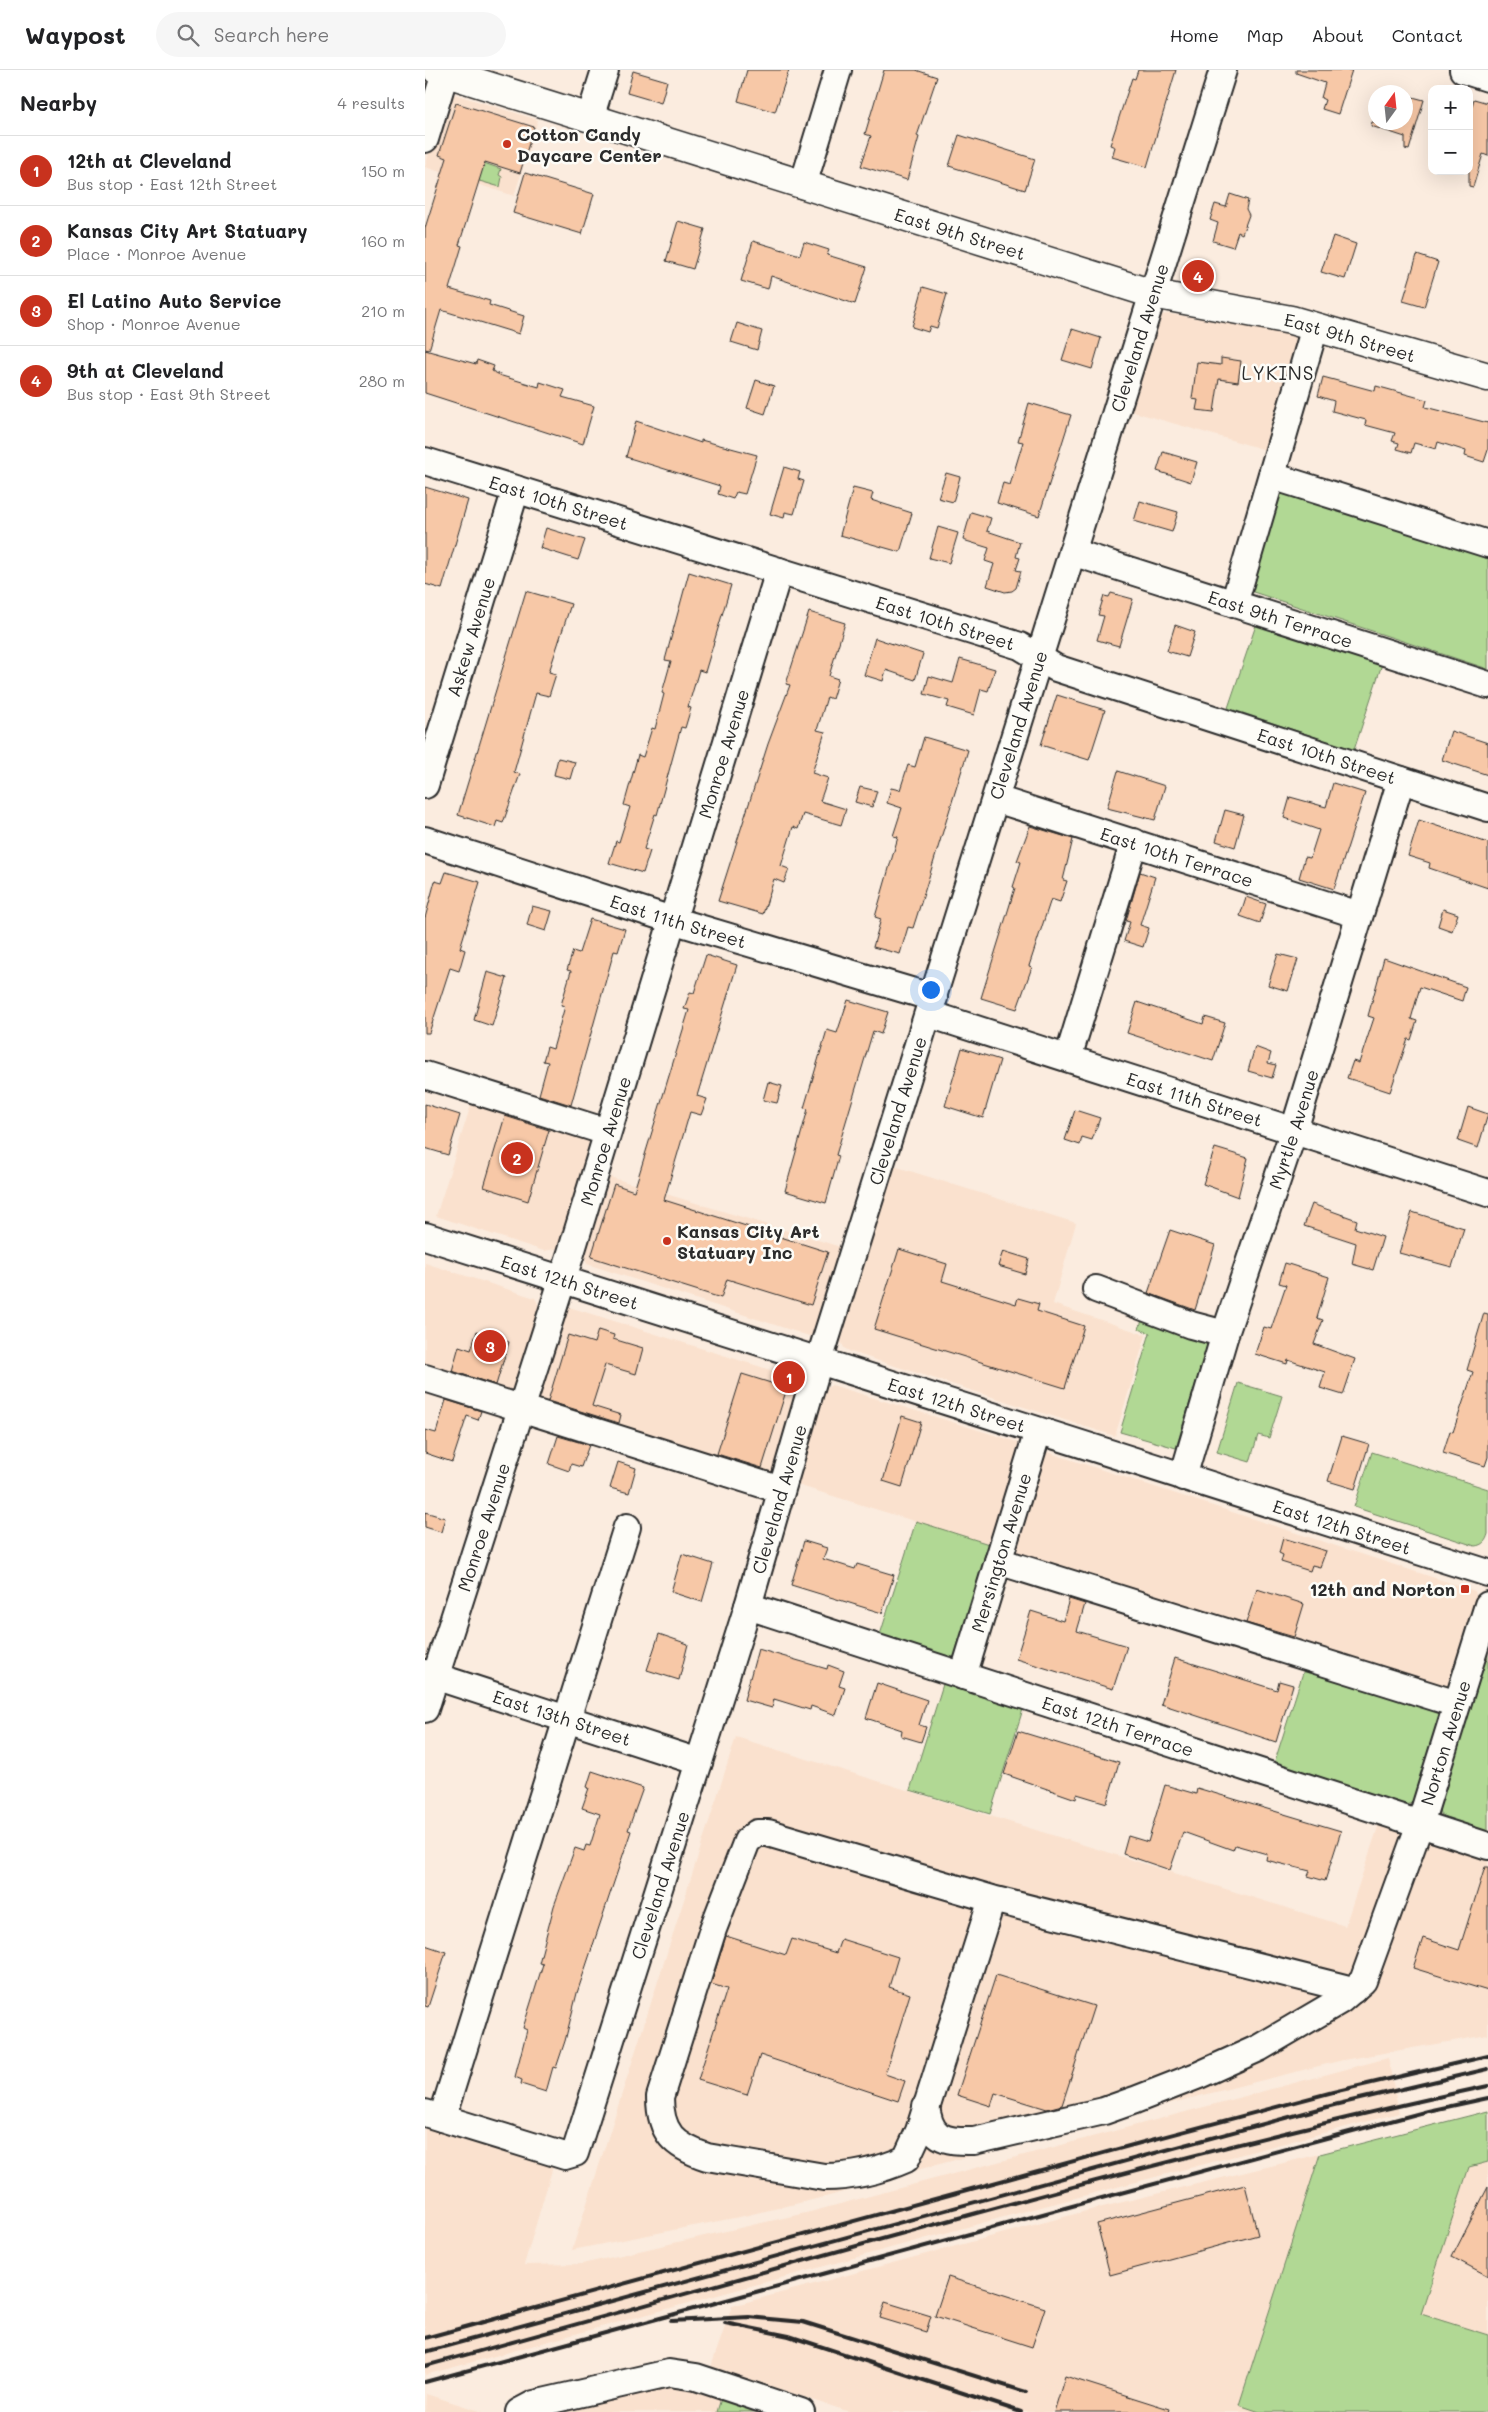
<!DOCTYPE html>
<meta charset="utf-8">
<style>
body{margin:0;font-family:Mali,sans-serif;background:#f6f6f6;color:#202124}
.controls{position:absolute;right:15px;top:15px;display:grid;overflow:hidden;border-radius:10px;box-shadow:0 5px 20px #0002}
.controls button{width:45px;height:45px;display:grid;place-items:center;padding:0;border:0;border-bottom:1px solid #e0e0e0;background:#fff;color:#202124;font:25px sans-serif}
.compass{position:absolute;left:943px;top:15px;width:45px;height:45px;border-radius:50%;background:#fff;box-shadow:0 5px 20px #0002;rotate:15deg}
.you{position:absolute;left:505px;top:919px;width:18px;height:18px;margin:-12px;border:4px solid #fff;border-radius:50%;background:#1a73e8;box-shadow:0 0 0 8px #1a73e833}
.badge{display:grid;place-items:center;width:32px;height:32px;border-radius:50%;background:#c8321e;color:#fff;font-size:16px;font-weight:700}
.pin{position:absolute;translate:-50% -50%;border:2px solid #fff;box-shadow:0 1px 5px #0006}
.list{margin:0;padding:0;list-style:none}
h2{display:flex;justify-content:space-between;align-items:center;height:65px;margin:0;padding:0 20px;font-size:21px}
h2 small{font-size:16px;font-weight:400;color:#757577}
.list li{display:grid;grid-template-columns:32px 1fr auto;gap:15px;align-items:center;box-sizing:border-box;height:70px;padding:0 20px;border-top:1px solid #e0e0e0}
.list b{display:block;font-size:19px;white-space:nowrap}
.list p{margin:0;font-size:16px;white-space:nowrap;color:#757577}
.list em{font-size:16px;font-style:normal;color:#757577}
.icon{flex:none;width:28px;height:28px;fill:none;stroke:currentColor;stroke-width:2;stroke-linecap:round;stroke-linejoin:round}
.map{position:relative;flex:none;width:1063px;height:2342px;overflow:hidden}
header{display:flex;align-items:center;gap:30px;box-sizing:border-box;height:70px;padding:0 25px;background:#fff;border-bottom:1px solid #e0e0e0}
header strong{font-size:24px}
nav{display:flex;gap:28px;margin-inline-start:auto;font-size:18px}
.search{width:350px;height:45px;background:#f6f6f6;display:flex;align-items:center;gap:12px;box-sizing:border-box;padding:0 18px;border-radius:28px;color:#757577;font-size:19px}
main{display:flex}
aside{flex:1;background:#fff}
.map>svg:first-child{display:block}
</style>
<header>
<strong>Waypost</strong>
<div class="search"><svg class="icon" aria-label="search" viewBox="0 0 24 24"><circle cx="10" cy="10" r="6"/><path d="M15 15l6 6"/></svg>Search here</div>
<nav><a>Home</a><a>Map</a><a>About</a><a>Contact</a></nav>
</header>
<main>
<aside>
<h2>Nearby<small>4 results</small></h2>
<ul class="list">
<li><span class="badge">1</span><div><b>12th at Cleveland</b><p>Bus stop · East 12th Street</p></div><em>150 m</em></li>
<li><span class="badge">2</span><div><b>Kansas City Art Statuary</b><p>Place · Monroe Avenue</p></div><em>160 m</em></li>
<li><span class="badge">3</span><div><b>El Latino Auto Service</b><p>Shop · Monroe Avenue</p></div><em>210 m</em></li>
<li><span class="badge">4</span><div><b>9th at Cleveland</b><p>Bus stop · East 9th Street</p></div><em>280 m</em></li>
</ul>
</aside>
<div class="map">
<svg width="1063" height="2342" viewBox="0 0 1063 2342">
<rect width="100%" height="100%" fill="#fbecdf"/>
<filter id="ink" filterUnits="userSpaceOnUse"><feTurbulence type="fractalNoise" baseFrequency=".02" numOctaves="2"/><feDisplacementMap in="SourceGraphic" scale="10" xChannelSelector="R" yChannelSelector="G"/><feConvolveMatrix kernelMatrix="1 2 1 2 8 2 1 2 1" color-interpolation-filters="sRGB"/></filter>
<g filter="url(#ink)">
<!-- built -->
<g fill="#fae1ce">
<path d="M29 24 113 50 89 126 0 97 20 30 23 25Z"/>
<path d="M744 244 876 263 848 382 702 340 735 245Z"/>
<path d="M49 1025 171 1063 135 1178 119 1181 11 1146Z"/>
<path d="M469 1096 651 1153 628 1234 721 1265 690 1366 426 1282 419 1278 416 1271Z"/>
<path d="M185 1107 419 1178 390 1265 384 1266 162 1194 160 1188Z"/>
<path d="M0 1193 110 1228 113 1234 112 1242 84 1331 0 1304Z"/>
<path d="M144 1237 371 1308 374 1316 344 1412 106 1338 137 1240Z"/>
<path d="M407 1315 592 1372 595 1378 567 1475 369 1414 400 1319Z"/>
<path d="M622 1382 1050 1521 1052 1529 1022 1626 584 1488 617 1386Z"/>
<path d="M311 1667 920 1856 955 1751 1063 1786V1965L918 1990 723 2039 473 2105 408 2125 319 2146 147 2180Z"/>
<path d="M963 1988 974 2043 597 2142 0 2305V2053L129 2093 99 2195 157 2194 385 2142Z"/>
<path d="M895 2084 814 2335 835 2342H425L286 2297 307 2236 661 2141Z"/>
<path d="M1063 2092V2265L995 2244 1044 2097Z"/>
<path d="M253 2312 297 2325 292 2342H130Z"/>
<path d="M1 2324 58 2342H0Z"/>
</g>
<!-- green -->
<g fill="#b1d894" stroke="#6e8260">
<path d="M56 92 76 99 74 105 77 107 75 117 51 110Z"/>
<path d="M850 414 1063 479V599L819 519Z"/>
<path d="M832 552 957 594 929 680 803 638Z"/>
<path d="M720 1242 786 1263 751 1378 695 1362 725 1263 714 1259Z"/>
<path d="M813 1313 857 1326 844 1368 833 1365 825 1392 792 1382Z"/>
<path d="M947 1382 1063 1419V1464C1061 1471 1058 1475 1050 1476L929 1437Z"/>
<path d="M491 1451 567 1475 532 1584 523 1590 454 1568Z"/>
<path d="M1063 1572V1762L1022 1749 1015 1744 1013 1733Z"/>
<path d="M882 1590 1021 1635 990 1732 979 1736 849 1694Z"/>
<path d="M519 1611 599 1636 565 1744 485 1720Z"/>
<path d="M1063 2041V2092L1044 2097 996 2244 1063 2265V2342H835L814 2335 895 2084Z"/>
<path d="M297 2325 348 2342H292Z"/>
</g>
<!-- building -->
<g fill="#f7c8a7" stroke="#2b2b2b">
<path d="M322 0H364L350 42 313 31Z"/>
<path d="M459 0H491L512 7 492 66 494 67 482 110 436 96 446 66 440 64Z"/>
<path d="M713 0H751L722 97 687 87 690 77 685 75 707 8 710 9Z"/>
<path d="M871 0H927L913 44 897 39 900 30 896 28 900 13 871 3Z"/>
<path d="M208 1 242 11 236 33 202 23Z"/>
<path d="M980 25 999 30 984 80 980 79V67L946 56 947 52H980Z"/>
<path d="M1049 29 1063 33V86L1058 84 1048 117 1044 116V46Z"/>
<path d="M31 33 109 57 95 103 60 92 34 175 37 176 24 219 65 231 64 235 99 246 94 264 16 240 4 280 0 279V158L22 88 14 85Z"/>
<path d="M534 65 610 89 600 120 524 96Z"/>
<path d="M100 103 169 124 157 164 88 143Z"/>
<path d="M805 124 823 130 821 139 824 145 817 164 813 162 808 177 788 171 793 153 785 150 790 134 801 137Z"/>
<path d="M253 151 280 159 268 199 241 191Z"/>
<path d="M908 166 931 174 920 209 896 202Z"/>
<path d="M328 171 375 185 379 172 404 180 402 185 442 197 430 234 346 206 343 219 316 211Z"/>
<path d="M992 185 1013 192 999 237 978 231Z"/>
<path d="M498 217 522 224 512 258 505 256 503 262 487 257Z"/>
<path d="M312 253 337 261 332 280 306 272Z"/>
<path d="M647 259 676 268 667 299 637 290Z"/>
<path d="M0 280 51 294 52 290 69 296 67 301 77 306 114 317 115 312 140 320 137 327 169 336 158 374 0 323Z"/>
<path d="M796 288 816 291 813 312 794 309 789 342 771 340 773 330 767 329 772 292 796 295Z"/>
<path d="M898 307 950 321 951 316 1002 330 1000 337 1063 353V380L1059 392 1040 386 1041 381 1013 372 1011 379 989 373 986 383 972 379 974 373 967 371 970 363 940 355 941 350 907 341 909 331 893 326Z"/>
<path d="M331 310 349 316 340 344 322 338Z"/>
<path d="M604 333 646 345 614 446 572 433 578 413 585 415 598 372 593 371Z"/>
<path d="M211 351 276 373V370L332 385 320 424 311 422 308 429 293 424 295 416 201 387Z"/>
<path d="M738 382 772 392 766 412 732 401Z"/>
<path d="M359 397 375 402 373 409 379 411 369 444 360 442 359 448 345 444Z"/>
<path d="M521 403 535 407 528 432 513 428Z"/>
<path d="M0 417 43 430 17 519 0 514Z"/>
<path d="M428 418 448 423 446 430 487 443 475 482 415 465Z"/>
<path d="M715 431 753 442 747 462 709 451Z"/>
<path d="M546 442 566 448 562 461 595 472 591 487 595 488 591 500 596 501 591 518 587 521 580 522 562 516 569 494 560 491 564 478 538 470Z"/>
<path d="M513 457 533 463 524 493 504 488Z"/>
<path d="M121 458 160 470 153 490 115 478Z"/>
<path d="M264 502 306 515 280 602 274 600 263 637 266 638 260 658 256 657 232 745 230 744 219 779 225 781 218 803 184 793 191 771 194 772 205 737 199 735 213 685 218 687 227 658 230 659 239 624 237 623 246 591 240 590Z"/>
<path d="M101 521 146 534 124 602 131 604 124 626 111 623 89 702 95 704 78 753 72 751 70 757 33 745Z"/>
<path d="M686 523 708 529 694 576 672 570 679 546 673 545 679 526 684 527Z"/>
<path d="M384 542 420 553 404 606 413 609 407 629 402 627 392 660 400 662 387 703 403 708 395 731 421 739 416 755 378 744 373 759 368 757 356 796 364 799 359 813 349 809 338 844 293 831 343 674 365 615 361 614Z"/>
<path d="M750 555 770 562 762 587 742 581Z"/>
<path d="M450 568 498 584 490 610 461 600 458 611 439 605Z"/>
<path d="M535 589 570 599 563 621 556 619 549 645 522 637 524 631 499 624 504 606 528 613Z"/>
<path d="M632 625 680 640 664 690 616 675Z"/>
<path d="M1026 661 1063 673V705L1017 690Z"/>
<path d="M499 667 543 680 496 833 488 858 483 857 475 884 448 877 456 849 450 847 473 767 468 766 477 738 462 733 466 718 475 720 483 695 490 697Z"/>
<path d="M133 688 150 692 145 709 129 705Z"/>
<path d="M693 701 740 716 730 750 682 738Z"/>
<path d="M908 713 940 723 909 819 874 808 880 787 885 788 894 760 859 748 865 727 901 737Z"/>
<path d="M435 717 452 721 447 737 430 732Z"/>
<path d="M800 740 819 745 810 777 791 771Z"/>
<path d="M994 750 1063 773V818L1004 798 1005 793 983 786Z"/>
<path d="M605 756 648 769 638 810 642 811 635 832 626 829 604 896 607 897 592 939 556 928 590 818 588 817 596 792 592 791Z"/>
<path d="M21 802 55 812 35 878 40 880 34 901 25 898 4 963H0V848L10 811 17 813Z"/>
<path d="M715 802 730 807 715 855 724 858 718 877 699 871 705 852 701 851Z"/>
<path d="M821 827 841 834 835 853 815 846Z"/>
<path d="M107 836 127 841 121 861 102 855Z"/>
<path d="M1018 839 1033 844 1027 861 1013 856Z"/>
<path d="M165 849 200 859 193 882 189 881 146 1035 114 1025 123 992 118 991 122 977 128 979 140 936 136 935 146 901 142 900 148 881 154 883Z"/>
<path d="M853 884 873 889 863 921 843 915Z"/>
<path d="M281 885 312 895 272 1026 282 1029 276 1045 265 1042 239 1130 403 1182 386 1235 302 1209 296 1228 166 1187 189 1114 209 1121 264 940 259 939 265 922 269 923Z"/>
<path d="M959 888 1041 917 1037 931 995 917 986 949 992 951 986 970 983 969 965 1022 922 1008 928 991 934 993 949 948 943 946Z"/>
<path d="M62 902 82 908 67 956 49 950Z"/>
<path d="M423 930 463 942 456 964 448 961 411 1085 414 1086 401 1133 360 1121 383 1039 379 1038 402 960 412 963Z"/>
<path d="M712 932 778 954 780 947 800 953 788 991 702 963Z"/>
<path d="M830 977 846 983 843 993 851 995 847 1008 823 1001Z"/>
<path d="M537 978 575 990 558 1048 520 1036Z"/>
<path d="M343 1012 357 1016 352 1033 338 1030Z"/>
<path d="M0 1034 35 1045 23 1085 0 1078Z"/>
<path d="M1043 1037 1063 1044 1053 1078 1033 1071Z"/>
<path d="M650 1040 675 1048 667 1070 657 1067 655 1075 640 1070Z"/>
<path d="M80 1046 124 1060 103 1131 59 1117Z"/>
<path d="M790 1078 823 1088 813 1127 778 1114Z"/>
<path d="M887 1134 932 1150 930 1158 958 1167 948 1200 927 1194 931 1173 879 1156Z"/>
<path d="M987 1142 1039 1158 1027 1197 974 1183Z"/>
<path d="M745 1160 790 1175 770 1240 723 1223Z"/>
<path d="M474 1179 522 1194 517 1211 591 1234 593 1228 614 1234 612 1241 659 1256 640 1318 449 1259Z"/>
<path d="M578 1181 604 1189 600 1204 573 1196Z"/>
<path d="M860 1193 904 1207 892 1248 898 1250 889 1274 930 1289 918 1325 895 1318 900 1302 863 1290 862 1294 830 1284 839 1257 846 1259 861 1215 854 1213Z"/>
<path d="M1059 1243 1063 1244V1387L1060 1396 1018 1383 1025 1361 1028 1362 1048 1302 1042 1300Z"/>
<path d="M173 1260 189 1265 188 1269 218 1278 211 1304 180 1295 167 1336 196 1345 194 1353 123 1331 143 1265 169 1273Z"/>
<path d="M52 1261 84 1272 71 1315 27 1301 34 1276 46 1280Z"/>
<path d="M317 1304 362 1318 337 1398 292 1384Z"/>
<path d="M21 1330 56 1341 53 1350 42 1346 27 1392 0 1383V1360L11 1363Z"/>
<path d="M477 1346 496 1352 477 1417 458 1411Z"/>
<path d="M133 1366 164 1375 156 1397 146 1394 144 1401 124 1394Z"/>
<path d="M917 1366 944 1374 930 1419 903 1411Z"/>
<path d="M193 1392 211 1398 204 1423 185 1418Z"/>
<path d="M0 1442 20 1448 16 1462 0 1457Z"/>
<path d="M858 1468 901 1481 895 1497 887 1495 885 1501 856 1492 858 1485 854 1483Z"/>
<path d="M379 1471 402 1478 398 1489 430 1499 432 1494 469 1505 457 1543 366 1515Z"/>
<path d="M257 1484 288 1494 277 1532 246 1522Z"/>
<path d="M832 1519 879 1534 869 1567 821 1553Z"/>
<path d="M644 1529 660 1534 652 1561 702 1576 688 1619 591 1589 606 1541 638 1551Z"/>
<path d="M234 1564 263 1574 254 1610 222 1600Z"/>
<path d="M333 1579 402 1599 403 1595 419 1601 414 1616 420 1618 411 1645 386 1636 385 1640 349 1629 347 1638 319 1630Z"/>
<path d="M750 1588 846 1618 852 1620 854 1611 868 1615 851 1672 736 1634Z"/>
<path d="M452 1613 502 1630 494 1655 501 1657 496 1672 476 1666 477 1660 441 1648Z"/>
<path d="M593 1661 694 1692 682 1733 652 1724 651 1729 579 1704Z"/>
<path d="M167 1701 218 1718 203 1760 206 1761 152 1923 140 1971 131 1998 128 1997 121 2022 96 2014 97 2010 90 2007 102 1960 98 1958 118 1894 114 1893 129 1836 150 1778 159 1781 161 1775 165 1776 175 1744 157 1738 164 1718 162 1717Z"/>
<path d="M740 1715 771 1724 772 1718 916 1761 900 1811 883 1806 885 1801 841 1790 842 1784 810 1775 808 1780 758 1762 745 1800 698 1784 703 1766 723 1772Z"/>
<path d="M1060 1797H1063V1921L988 1898 998 1868 1034 1880Z"/>
<path d="M301 1866 361 1885 367 1869 411 1883 416 1869 473 1887 464 1917 485 1924 460 2004 480 2011 473 2031 335 1985 322 2025 273 2010 302 1919 286 1914Z"/>
<path d="M0 1875 21 1882 3 1937 0 1936Z"/>
<path d="M571 1905 669 1936 637 2035 622 2039 570 2023 566 2036 532 2025Z"/>
<path d="M820 2115 833 2165 685 2205 672 2154Z"/>
<path d="M1063 2117V2206L1027 2187Z"/>
<path d="M523 2207 620 2238 607 2277 510 2246Z"/>
<path d="M460 2232 506 2246 501 2262 455 2248Z"/>
<path d="M640 2306 744 2339 743 2342H629Z"/>
</g>
<g fill="none" stroke-linecap="round" stroke-linejoin="round">
<!-- minor casing -->
<g stroke="#2b2b2b" stroke-width="30">
<g id="minor">
<path d="M1038 0 1063 8"/>
<path d="M165 48 180 0"/>
<path d="M0 69 20 3"/>
<path d="M378 115 413 0"/>
<path id="s1" d="M0 391 595 576 631 598 1063 738"/>
<path d="M847 406 1063 474"/>
<path id="s2" d="M647 482 1063 615"/>
<path d="M809 534 890 257"/>
<path id="s3" d="M0 715 91 419"/>
<path id="s4" d="M571 729 934 845"/>
<path id="s5" d="M0 770 247 850 509 928"/>
<path id="s6" d="M504 944 1063 1123"/>
<path d="M643 988 709 772"/>
<path d="M0 1005 182 1062"/>
<path id="s7" d="M0 1166 1063 1503"/>
<path d="M671 1219 766 1255 800 1264"/>
<path d="M0 1308 356 1420"/>
<path id="s8" d="M758 1407 800 1264 869 1060 976 710"/>
<path d="M573 1491 1032 1634"/>
<path id="s9" d="M323 1536 1063 1776"/>
<path id="s10" d="M0 1603 274 1692"/>
<path id="s11" d="M538 1606 613 1361"/>
<path id="s12" d="M0 1639 146 1183 354 501"/>
<path d="M567 1829 494 2061 481 2089C456 2100 426 2107 399 2107L282 2087C249 2076 235 2063 235 2027L288 1859 322 1771 332 1763H343L567 1829 928 1920"/>
<path id="s13" d="M501 2036C505 2068 518 2072 549 2071L679 2041 710 2030 774 2005 834 1978 916 1930 938 1911 995 1754 1063 1535"/>
<path id="s14" d="M0 2043 140 2086 150 2083 274 1692 323 1536 394 1291 798 0"/>
<path d="M17 2048 202 1457"/>
<path d="M94 2342 109 2334 244 2303 271 2307 376 2342"/>
</g>
</g>
<!-- major casing -->
<g stroke="#2b2b2b" stroke-width="31">
<g id="major">
<path id="s15" d="M12 0 728 224 866 250 1063 307"/>
</g>
</g>
<!-- minor -->
<use href="#minor" stroke="#fdfcf7" stroke-width="26"/>
<!-- major -->
<use href="#major" stroke="#fdfcf7" stroke-width="28"/>
<!-- rail -->
<g stroke="#2b2b2b" stroke-width="4">
<path d="M246 2251 324 2247 378 2252 601 2322"/>
<path d="M300 2253 364 2266 596 2342"/>
<path d="M0 2268 715 2073 908 2022 1063 1986"/>
<path d="M0 2282 719 2086 909 2035 1063 1999"/>
<path d="M0 2296C353 2200 705 2093 1063 2016"/>
<path d="M0 2312 673 2129 1003 2041 1063 2028"/>
</g>
</g>
</g>
<!-- markers -->
<g fill="#c8321e" stroke="#fdfcf7" stroke-width="2">
<circle cx="82" cy="74" r="5"/>
<circle cx="242" cy="1171" r="5"/>
<rect x="1035" y="1514" width="10" height="10" rx="2.5"/>
</g>
<g text-anchor="middle" dominant-baseline="central" stroke-width="5" stroke-linejoin="round" paint-order="stroke">
<!-- poi labels -->
<g font-size="18" font-weight="bold" fill="#2b2b2b" stroke="#fdfcf7" text-anchor="start">
<text x="92" y="64">Cotton Candy<tspan x="92" dy="21">Daycare Center</tspan></text>
<text x="252" y="1161">Kansas City Art<tspan x="252" dy="21">Statuary Inc</tspan></text>
<text x="1030" y="1519" text-anchor="end">12th and Norton</text>
</g>
<!-- street labels -->
<g font-size="18" fill="#2b2b2b" stroke="#fdfcf7">
<text stroke="none"><textPath href="#s15" startOffset="548">East 9th Street</textPath></text>
<text stroke="none"><textPath href="#s14" startOffset="2058">Cleveland Avenue</textPath></text>
<text stroke="none"><textPath href="#s15" startOffset="952">East 9th Street</textPath></text>
<text stroke="none"><textPath href="#s1" startOffset="140">East 10th Street</textPath></text>
<text stroke="none"><textPath href="#s2" startOffset="219">East 9th Terrace</textPath></text>
<text stroke="none"><textPath href="#s1" startOffset="545">East 10th Street</textPath></text>
<text stroke="none"><textPath href="#s3" startOffset="155">Askew Avenue</textPath></text>
<text stroke="none"><textPath href="#s14" startOffset="1652">Cleveland Avenue</textPath></text>
<text stroke="none"><textPath href="#s12" startOffset="1001">Monroe Avenue</textPath></text>
<text stroke="none"><textPath href="#s1" startOffset="950">East 10th Street</textPath></text>
<text stroke="none"><textPath href="#s4" startOffset="190">East 10th Terrace</textPath></text>
<text stroke="none"><textPath href="#s5" startOffset="266">East 11th Street</textPath></text>
<text stroke="none"><textPath href="#s6" startOffset="279">East 11th Street</textPath></text>
<text stroke="none"><textPath href="#s14" startOffset="1248">Cleveland Avenue</textPath></text>
<text stroke="none"><textPath href="#s8" startOffset="365">Myrtle Avenue</textPath></text>
<text stroke="none"><textPath href="#s12" startOffset="596">Monroe Avenue</textPath></text>
<text stroke="none"><textPath href="#s7" startOffset="152">East 12th Street</textPath></text>
<text stroke="none"><textPath href="#s7" startOffset="558">East 12th Street</textPath></text>
<text stroke="none"><textPath href="#s14" startOffset="842">Cleveland Avenue</textPath></text>
<text stroke="none"><textPath href="#s12" startOffset="191">Monroe Avenue</textPath></text>
<text stroke="none"><textPath href="#s7" startOffset="962">East 12th Street</textPath></text>
<text stroke="none"><textPath href="#s11" startOffset="129">Mersington Avenue</textPath></text>
<text stroke="none"><textPath href="#s10" startOffset="144">East 13th Street</textPath></text>
<text stroke="none"><textPath href="#s9" startOffset="389">East 12th Terrace</textPath></text>
<text stroke="none"><textPath href="#s13" startOffset="746">Norton Avenue</textPath></text>
<text stroke="none"><textPath href="#s14" startOffset="438">Cleveland Avenue</textPath></text>
</g>
<!-- neighbourhood labels -->
<g font-size="19" letter-spacing="1" fill="#2b2b2b" stroke="#fdfcf7">
<text x="853" y="302">LYKINS</text>
</g>
</g>
</svg>
<div class="controls">
<button>+</button>
<button>−</button>
</div>
<svg class="compass" viewBox="-18 -18 36 36"><path d="M0-13l5 13h-10z" fill="#e53935"/><path d="M0 13l5-13h-10z" fill="#757577"/></svg>
<div class="you"></div>
<div class="pin badge" style="left:364px;top:1307px">1</div>
<div class="pin badge" style="left:92px;top:1088px">2</div>
<div class="pin badge" style="left:65px;top:1276px">3</div>
<div class="pin badge" style="left:773px;top:206px">4</div>
</div>
</main>
